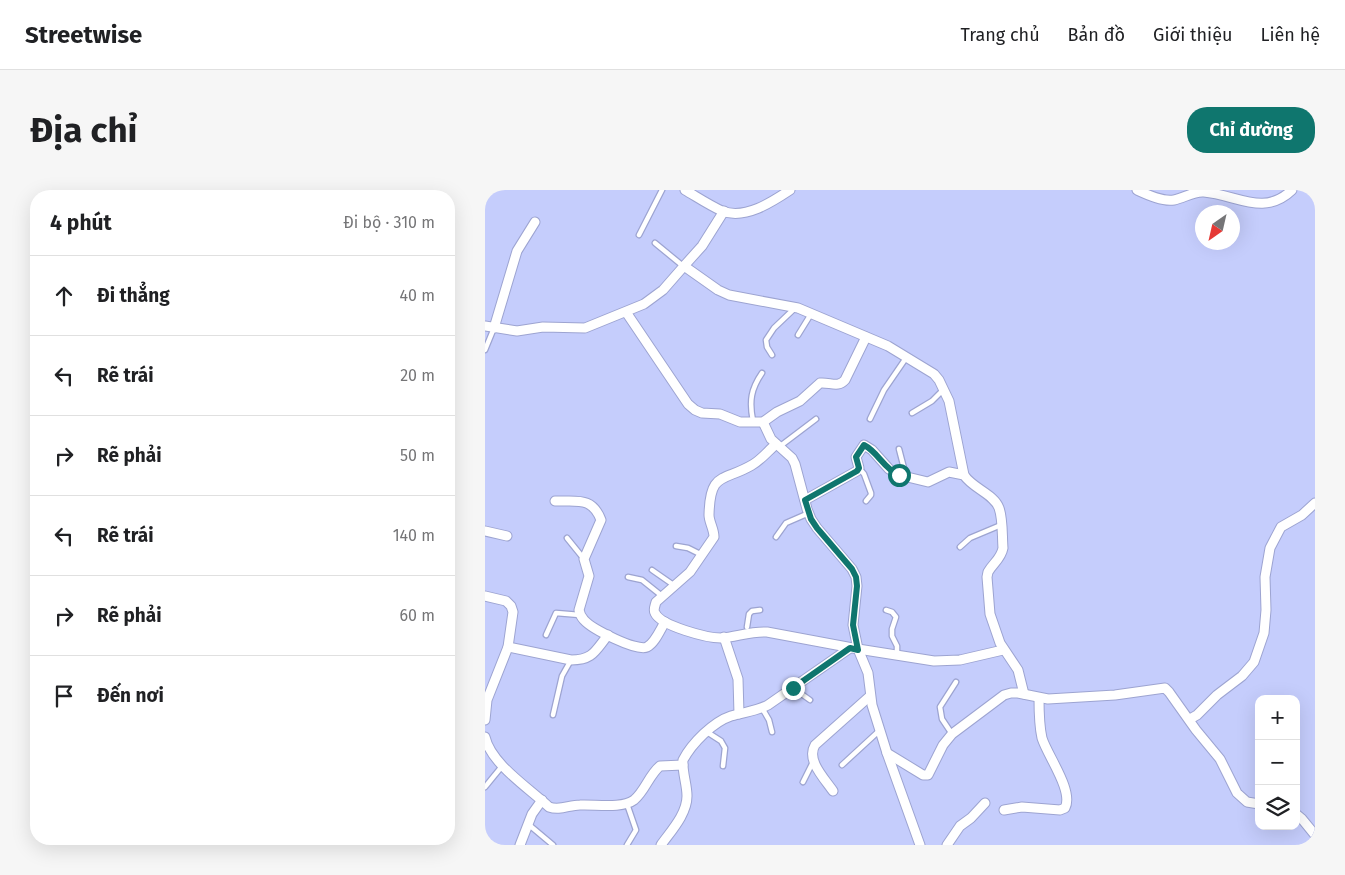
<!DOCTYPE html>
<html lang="vi">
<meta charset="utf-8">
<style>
body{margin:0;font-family:"Fira Sans",sans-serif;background:#f6f6f6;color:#202124}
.controls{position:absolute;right:15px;bottom:15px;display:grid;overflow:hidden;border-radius:10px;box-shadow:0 5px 20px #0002}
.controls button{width:45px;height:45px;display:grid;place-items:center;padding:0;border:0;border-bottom:1px solid #e0e0e0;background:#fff;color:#202124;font:25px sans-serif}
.compass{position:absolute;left:710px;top:15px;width:45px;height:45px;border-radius:50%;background:#fff;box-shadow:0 5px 20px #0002;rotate:214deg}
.stop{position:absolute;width:15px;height:15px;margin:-11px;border:4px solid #0f766e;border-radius:50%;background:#fff}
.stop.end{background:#0f766e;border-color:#fff;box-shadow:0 1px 5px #0008}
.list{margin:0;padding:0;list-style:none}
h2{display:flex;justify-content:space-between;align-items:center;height:65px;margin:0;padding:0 20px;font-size:21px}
h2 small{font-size:16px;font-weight:400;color:#757577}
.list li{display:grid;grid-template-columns:32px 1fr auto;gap:15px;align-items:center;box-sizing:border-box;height:80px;padding:0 20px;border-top:1px solid #e0e0e0}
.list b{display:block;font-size:19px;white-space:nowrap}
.list em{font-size:16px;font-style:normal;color:#757577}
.icon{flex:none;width:28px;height:28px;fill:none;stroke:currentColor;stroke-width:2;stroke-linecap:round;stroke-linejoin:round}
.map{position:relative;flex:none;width:830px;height:655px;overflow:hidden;border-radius:20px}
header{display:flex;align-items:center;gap:30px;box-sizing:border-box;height:70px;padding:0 25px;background:#fff;border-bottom:1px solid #e0e0e0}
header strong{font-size:24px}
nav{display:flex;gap:28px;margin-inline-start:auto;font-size:18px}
.intro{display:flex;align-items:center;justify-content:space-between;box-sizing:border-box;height:120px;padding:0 30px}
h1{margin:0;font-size:35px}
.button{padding:12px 22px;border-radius:20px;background:#0f766e;color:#fff;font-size:18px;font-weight:700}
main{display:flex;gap:30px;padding:0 30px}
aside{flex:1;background:#fff;border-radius:20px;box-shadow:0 5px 20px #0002}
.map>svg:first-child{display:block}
</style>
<header>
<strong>Streetwise</strong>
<nav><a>Trang chủ</a><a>Bản đồ</a><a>Giới thiệu</a><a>Liên hệ</a></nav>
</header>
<div class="intro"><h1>Địa chỉ</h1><a class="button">Chỉ đường</a></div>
<main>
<aside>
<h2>4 phút<small>Đi bộ · 310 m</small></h2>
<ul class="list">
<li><svg class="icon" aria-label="ahead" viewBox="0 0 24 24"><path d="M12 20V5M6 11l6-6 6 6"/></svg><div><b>Đi thẳng</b></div><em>40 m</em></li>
<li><svg class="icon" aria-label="left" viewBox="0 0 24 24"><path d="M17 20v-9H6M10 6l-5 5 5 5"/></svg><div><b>Rẽ trái</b></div><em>20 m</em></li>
<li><svg class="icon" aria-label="right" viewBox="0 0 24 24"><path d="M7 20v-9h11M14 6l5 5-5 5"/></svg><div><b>Rẽ phải</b></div><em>50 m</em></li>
<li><svg class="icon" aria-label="left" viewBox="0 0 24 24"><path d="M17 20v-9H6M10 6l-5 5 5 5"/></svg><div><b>Rẽ trái</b></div><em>140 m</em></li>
<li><svg class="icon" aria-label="right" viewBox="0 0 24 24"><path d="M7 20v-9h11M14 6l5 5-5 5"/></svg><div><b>Rẽ phải</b></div><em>60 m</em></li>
<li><svg class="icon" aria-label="arrive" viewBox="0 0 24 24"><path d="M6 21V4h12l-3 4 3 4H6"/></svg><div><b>Đến nơi</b></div></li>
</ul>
</aside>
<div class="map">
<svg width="830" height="655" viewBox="0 0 830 655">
<rect width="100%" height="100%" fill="#c5cdfc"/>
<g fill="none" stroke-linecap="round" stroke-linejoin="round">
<!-- lane casing -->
<g stroke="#9da4d1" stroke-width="7">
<g id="lane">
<path d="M154 45 177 0"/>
<path d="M170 53 198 76"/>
<path d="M313 145 326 124"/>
<path d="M0 160 9 138"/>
<path d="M287 165 282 157 281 150 289 138 309 119"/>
<path d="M427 223 447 211 458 200"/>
<path d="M385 229 399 200 421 168"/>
<path d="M268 231C264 211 266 199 277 183"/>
<path d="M294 257 331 229"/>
<path d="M414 259 421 286"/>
<path d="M374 278 379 284 386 303V305L381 311"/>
<path d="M291 347 301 333 324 323"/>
<path d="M82 348 99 369"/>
<path d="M191 356 203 358 217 365"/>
<path d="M475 357 485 348 516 335"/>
<path d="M167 380 190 396"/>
<path d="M143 387 157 390 177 406"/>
<path d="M401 420 407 422 411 427 407 439V446L412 456V465"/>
<path d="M262 437 264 424 267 421 275 420"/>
<path d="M61 445 71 423 95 425"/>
<path d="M308 498 325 510"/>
<path d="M277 518 284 530 287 542"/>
<path d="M68 525 77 486 86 470"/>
<path d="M222 542 236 551 240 558 238 576"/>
<path d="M467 544 457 529 455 517 471 492"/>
<path d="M357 575 395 540"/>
<path d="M318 592 328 572"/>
<path d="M0 597 18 575"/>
<path d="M142 614 151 640 142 655"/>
<path d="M43 634 68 655"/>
</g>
</g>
<!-- street casing -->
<g stroke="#9da4d1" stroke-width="11">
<g id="street">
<path d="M200 0C212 7 224 15 237 21 260 30 287 12 305 0"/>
<path d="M652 0C663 5 678 12 689 10 699 8 709 1 719 2 752 5 779 27 807 0"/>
<path d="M199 76 233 100 244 105 313 118 403 156 449 184 454 190 464 211 479 285C487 298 509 304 514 318 518 329 517 345 518 358 516 369 508 373 503 382L502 387 505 424 515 453 533 480 539 504"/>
<path d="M141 122 203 214 210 220 217 223 235 224 255 232H278L292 222 315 211 335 193C345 192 353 198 360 190L381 147"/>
<path d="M0 136 32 141 58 137 100 138 159 114 178 100 199 76 217 56 239 21"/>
<path d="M9 138 32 61 50 32"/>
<path d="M278 232 286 249 307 268 310 274 322 319 326 329 332 338 367 379 371 387 372 396 368 435 373 459 383 483 387 515 402 563 435 655"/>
<path d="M291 254C283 261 276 270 267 275 238 292 225 281 224 325 224 332 229 339 229 347L205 382 171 412C170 416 168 420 170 423 176 436 222 448 236 448 251 447 266 441 282 442L373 459 449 471 475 470 518 460"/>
<path d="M320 310 372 281 374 278 371 267 379 255 387 260 404 279 414 285 443 292 464 282 479 285"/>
<path d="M70 311C91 312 107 306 116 330L99 369 104 386 94 420C95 425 96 427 99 430 107 439 152 462 162 457 170 453 175 440 180 432"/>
<path d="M0 341 22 346"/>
<path d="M0 406 21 411 26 416 28 422 23 457 2 510 0 530"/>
<path d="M239 447 253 489 254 524"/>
<path d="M23 457 86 470C108 470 110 461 123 445"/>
<path d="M705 529 712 525 732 505 757 486 769 472 779 443 781 420 780 387 785 358 796 337 817 325 830 313"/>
<path d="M0 547C6 574 44 598 64 617 75 621 84 615 95 615 109 614 137 619 149 610 160 601 164 585 175 576L198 575"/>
<path d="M402 563 438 585H443L458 555 467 544 519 505 526 503H533L563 509 630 505 680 498 684 502 711 540 735 569 752 603 762 612 774 614"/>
<path d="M348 601C339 588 321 570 330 555L385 506"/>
<path d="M519 620 537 617 575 620 580 618C589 601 562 565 557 548 554 535 554 521 554 508"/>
<path d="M811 624 817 629 830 645"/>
<path d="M35 655 47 624 57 610"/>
<path d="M176 655C186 641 202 624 202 606 202 594 197 582 198 570 207 553 228 532 246 526 259 522 272 521 283 515L365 458"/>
<path d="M462 655 475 636 486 628 500 613"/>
</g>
</g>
<!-- lane -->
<use href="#lane" stroke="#fff" stroke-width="4.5"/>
<!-- street -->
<use href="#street" stroke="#fff" stroke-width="9"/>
</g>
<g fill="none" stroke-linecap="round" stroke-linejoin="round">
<!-- route -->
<path stroke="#0f766e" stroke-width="6" d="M308 498 365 458 373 460 368 435 372 396 371 387 367 379 332 338 326 329 320 310 372 281 374 278 371 267 379 255C393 262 399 279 414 285"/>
</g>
</svg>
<div class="controls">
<button>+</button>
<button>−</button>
<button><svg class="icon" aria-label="layers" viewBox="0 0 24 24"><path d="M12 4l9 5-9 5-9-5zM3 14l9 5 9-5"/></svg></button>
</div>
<svg class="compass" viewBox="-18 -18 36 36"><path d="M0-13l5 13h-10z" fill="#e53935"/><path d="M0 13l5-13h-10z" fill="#757577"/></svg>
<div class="stop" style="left:414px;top:285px"></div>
<div class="stop end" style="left:308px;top:498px"></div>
</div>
</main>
